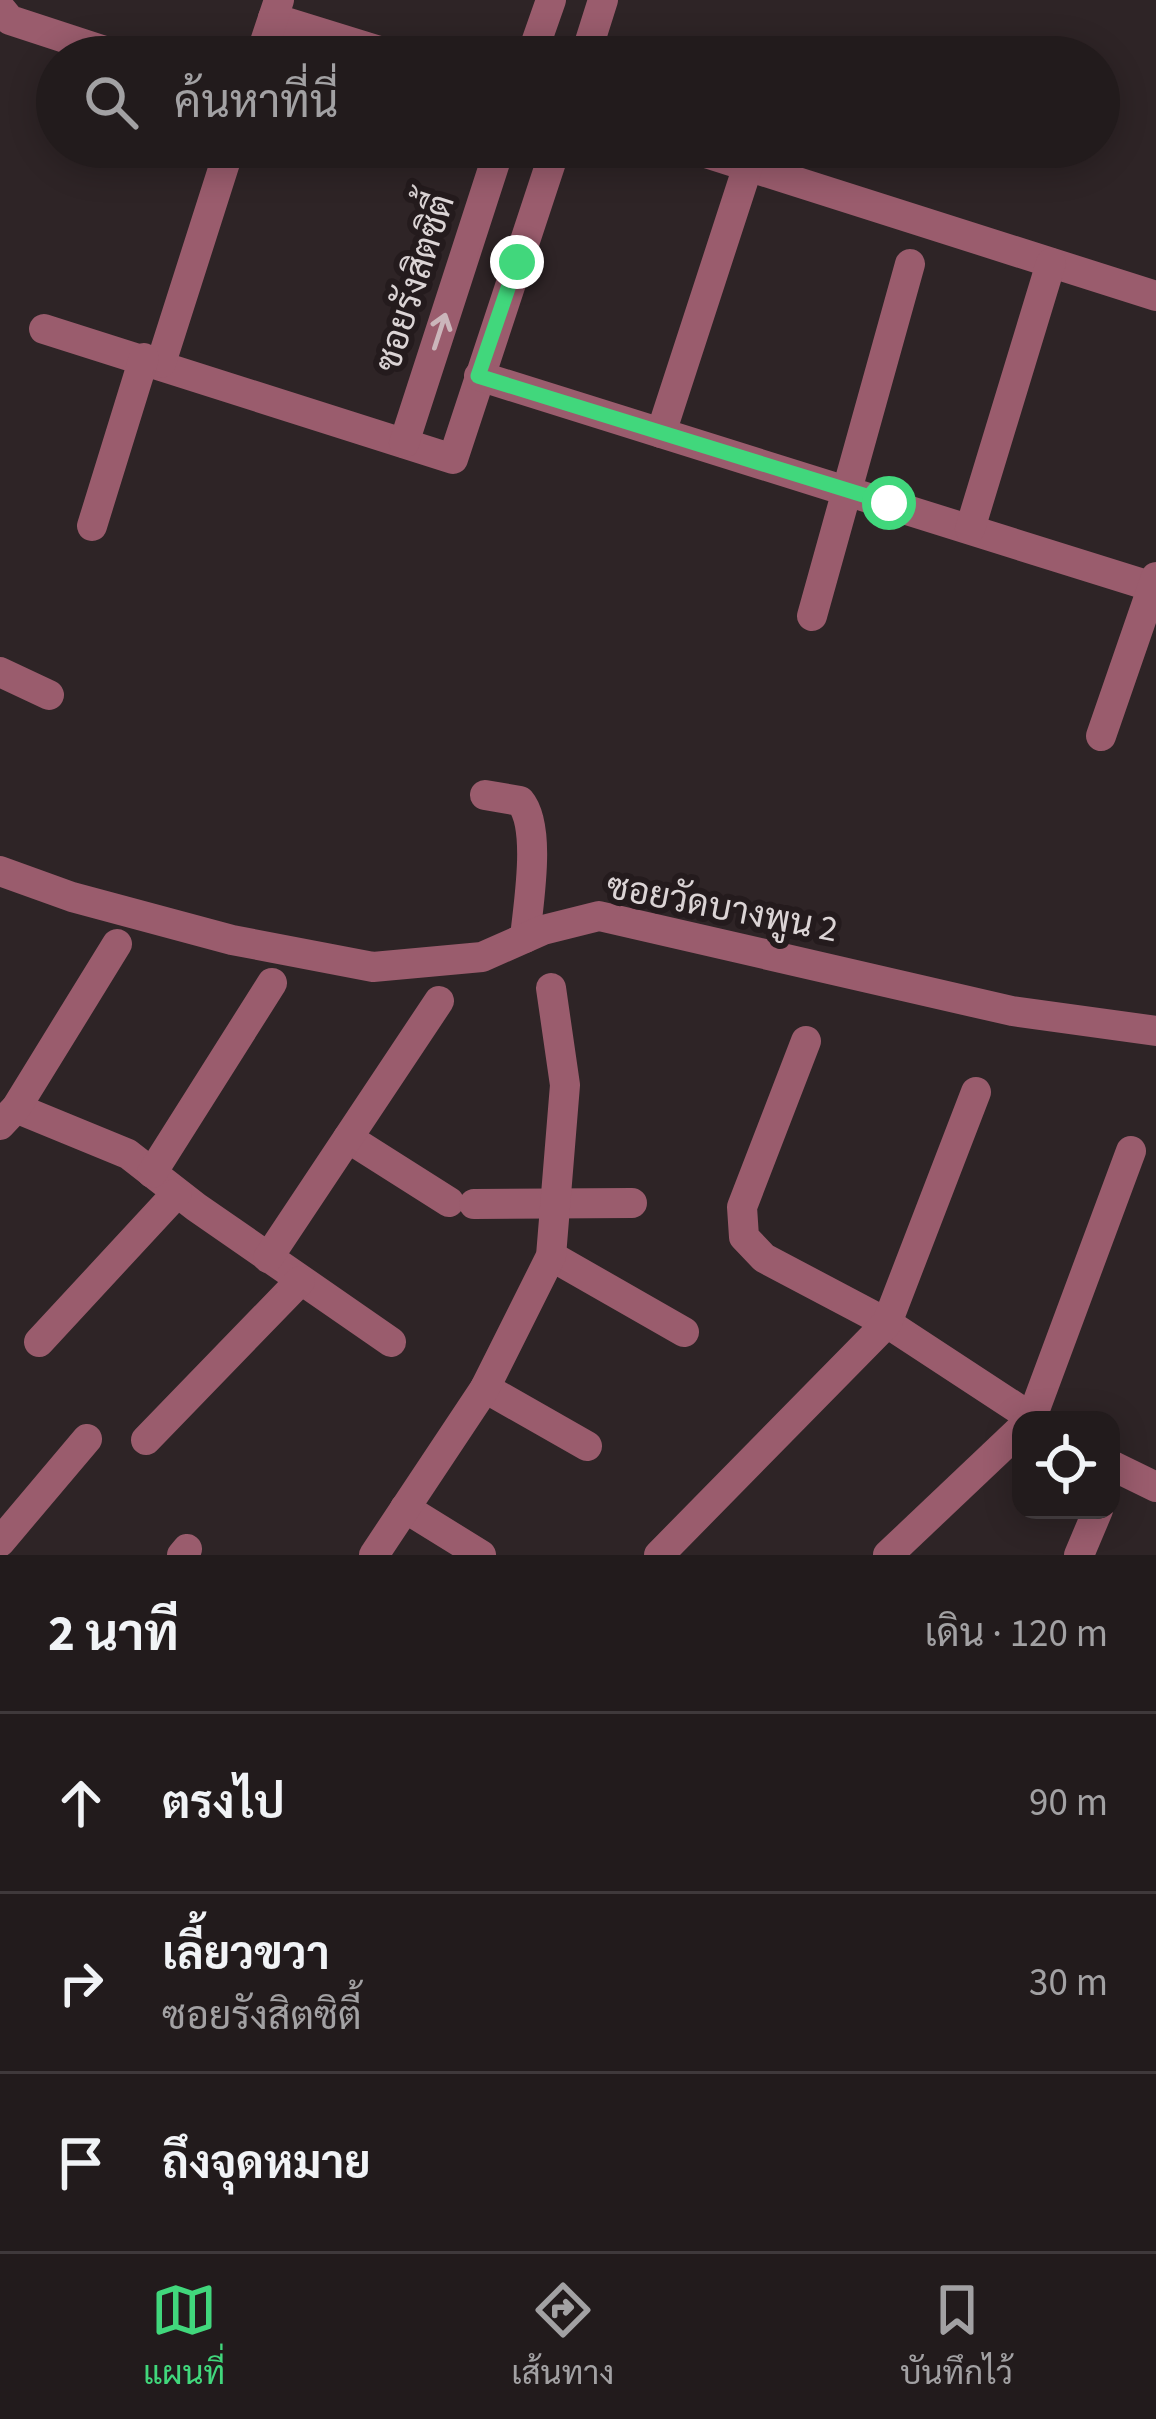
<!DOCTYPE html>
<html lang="th">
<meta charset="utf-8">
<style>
body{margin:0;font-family:"Source Sans 3",Sarabun,sans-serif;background:#2e2829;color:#f1f3f6}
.controls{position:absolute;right:36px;bottom:36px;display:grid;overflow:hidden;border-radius:24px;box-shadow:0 6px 30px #0003}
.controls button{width:108px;height:108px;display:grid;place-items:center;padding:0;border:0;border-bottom:3px solid #3f393b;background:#221b1c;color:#f1f3f6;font:60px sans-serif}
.stop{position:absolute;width:36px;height:36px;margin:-27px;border:9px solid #41d77c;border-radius:50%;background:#fff}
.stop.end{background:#41d77c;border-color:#fff;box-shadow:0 3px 12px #0008}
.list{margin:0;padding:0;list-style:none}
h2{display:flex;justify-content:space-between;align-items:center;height:156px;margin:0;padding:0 48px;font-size:51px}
h2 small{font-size:39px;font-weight:400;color:#a2a1a3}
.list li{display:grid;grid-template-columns:78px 1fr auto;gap:36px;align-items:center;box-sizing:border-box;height:180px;padding:0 48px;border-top:3px solid #3f393b}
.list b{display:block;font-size:45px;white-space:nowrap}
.list p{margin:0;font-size:39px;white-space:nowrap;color:#a2a1a3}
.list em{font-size:39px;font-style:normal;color:#a2a1a3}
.icon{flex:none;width:66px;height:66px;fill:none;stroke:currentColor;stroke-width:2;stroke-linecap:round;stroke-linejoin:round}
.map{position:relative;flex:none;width:1156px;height:1555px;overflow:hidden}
.search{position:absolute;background:#221b1c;box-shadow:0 6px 30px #0003;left:36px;right:36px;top:36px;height:132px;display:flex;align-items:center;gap:30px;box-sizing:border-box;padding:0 42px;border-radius:66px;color:#a2a1a3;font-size:45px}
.sheet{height:696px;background:#221b1c}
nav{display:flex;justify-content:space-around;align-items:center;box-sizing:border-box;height:168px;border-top:3px solid #3f393b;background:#221b1c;font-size:33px;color:#a2a1a3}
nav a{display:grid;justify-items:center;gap:6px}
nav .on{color:#41d77c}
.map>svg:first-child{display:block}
</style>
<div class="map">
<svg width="1156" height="1555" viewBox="0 0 1156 1555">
<rect width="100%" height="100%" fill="#2e2426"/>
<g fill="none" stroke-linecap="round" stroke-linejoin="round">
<!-- minor -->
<g stroke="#9a5c6d" stroke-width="30">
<path d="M0 8 10 20 123 57"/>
<path d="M273 18 399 57"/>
<path d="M260 57 279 0"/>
<path d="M531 57 551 0"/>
<path d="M585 57 603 0"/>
<path d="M687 147 1156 296"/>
<path d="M44 329 453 459 556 147"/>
<path d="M161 363 230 147"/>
<path d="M479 376 1156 588"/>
<path d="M661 433 748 166"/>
<path d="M404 443 500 147"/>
<path d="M92 526 144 358"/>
<path d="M970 529 1051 263"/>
<path d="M812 616 910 264"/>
<path d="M0 672 49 695"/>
<path d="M1101 736 1156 577"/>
<path d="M485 795 520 801C542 827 528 905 525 938"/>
<path d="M0 871 72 897 232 940 373 967 482 957 543 930 599 916 1012 1011 1156 1031"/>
<path d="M806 1041 742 1207 744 1237 764 1258 887 1323 1035 1420"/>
<path d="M16 1108 128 1154 196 1207 391 1342"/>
<path d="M0 1125 16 1108 117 944"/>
<path d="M348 1138 449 1202"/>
<path d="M152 1173 272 983"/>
<path d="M474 1204 632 1203"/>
<path d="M551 1256 684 1332"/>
<path d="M268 1258 439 1001"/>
<path d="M39 1342 177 1193"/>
<path d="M485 1388 587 1446"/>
<path d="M1031 1420 1131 1151"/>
<path d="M146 1440 300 1281"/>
<path d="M1111 1465 1156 1487"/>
<path d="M405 1508 481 1555"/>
<path d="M0 1542 87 1439"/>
<path d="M182 1555 187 1549"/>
<path d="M374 1555 485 1388 551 1256 565 1085 551 988"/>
<path d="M659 1555 887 1323 976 1092"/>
<path d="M888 1555 1021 1429"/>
<path d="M1079 1555 1098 1510"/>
</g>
</g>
<!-- one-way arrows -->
<defs><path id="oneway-shaft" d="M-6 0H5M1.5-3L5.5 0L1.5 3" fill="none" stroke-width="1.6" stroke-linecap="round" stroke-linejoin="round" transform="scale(3)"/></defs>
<use stroke="#cbb6bb" href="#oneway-shaft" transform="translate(440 331) rotate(-72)"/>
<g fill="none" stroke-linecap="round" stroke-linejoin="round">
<!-- route -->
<path stroke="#41d77c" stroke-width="15" d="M517 262 478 376 889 503"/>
</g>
<g text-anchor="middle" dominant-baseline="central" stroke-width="12" stroke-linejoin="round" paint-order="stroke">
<!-- street labels -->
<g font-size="36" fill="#dbd4d5" stroke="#241b1d">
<text transform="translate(415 283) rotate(-72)">ซอยรังสิตซิตี้</text>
<text transform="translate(722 908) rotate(11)">ซอยวัดบางพูน 2</text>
</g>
</g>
</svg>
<div class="controls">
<button><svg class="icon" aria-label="locate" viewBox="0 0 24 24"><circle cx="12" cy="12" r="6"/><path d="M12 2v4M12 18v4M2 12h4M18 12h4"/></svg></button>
</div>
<div class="stop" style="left:889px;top:503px"></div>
<div class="stop end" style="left:517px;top:262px"></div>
<div class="search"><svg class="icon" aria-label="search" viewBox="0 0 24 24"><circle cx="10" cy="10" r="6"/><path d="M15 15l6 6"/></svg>ค้นหาที่นี่</div>
</div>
<section class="sheet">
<h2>2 นาที<small>เดิน · 120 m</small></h2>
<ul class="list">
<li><svg class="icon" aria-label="ahead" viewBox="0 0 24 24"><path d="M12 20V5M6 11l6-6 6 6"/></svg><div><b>ตรงไป</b></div><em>90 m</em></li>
<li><svg class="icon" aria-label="right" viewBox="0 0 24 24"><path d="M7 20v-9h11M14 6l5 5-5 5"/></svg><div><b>เลี้ยวขวา</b><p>ซอยรังสิตซิตี้</p></div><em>30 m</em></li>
<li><svg class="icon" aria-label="arrive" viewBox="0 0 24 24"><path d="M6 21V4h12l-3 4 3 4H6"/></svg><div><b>ถึงจุดหมาย</b></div></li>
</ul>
</section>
<nav>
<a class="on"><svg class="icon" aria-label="map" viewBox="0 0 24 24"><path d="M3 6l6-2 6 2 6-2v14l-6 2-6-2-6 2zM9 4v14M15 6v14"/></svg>แผนที่</a>
<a><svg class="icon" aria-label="directions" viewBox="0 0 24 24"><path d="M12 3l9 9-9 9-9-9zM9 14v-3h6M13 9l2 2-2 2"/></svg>เส้นทาง</a>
<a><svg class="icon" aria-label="saved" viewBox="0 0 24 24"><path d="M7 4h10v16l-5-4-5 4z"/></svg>บันทึกไว้</a>
</nav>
